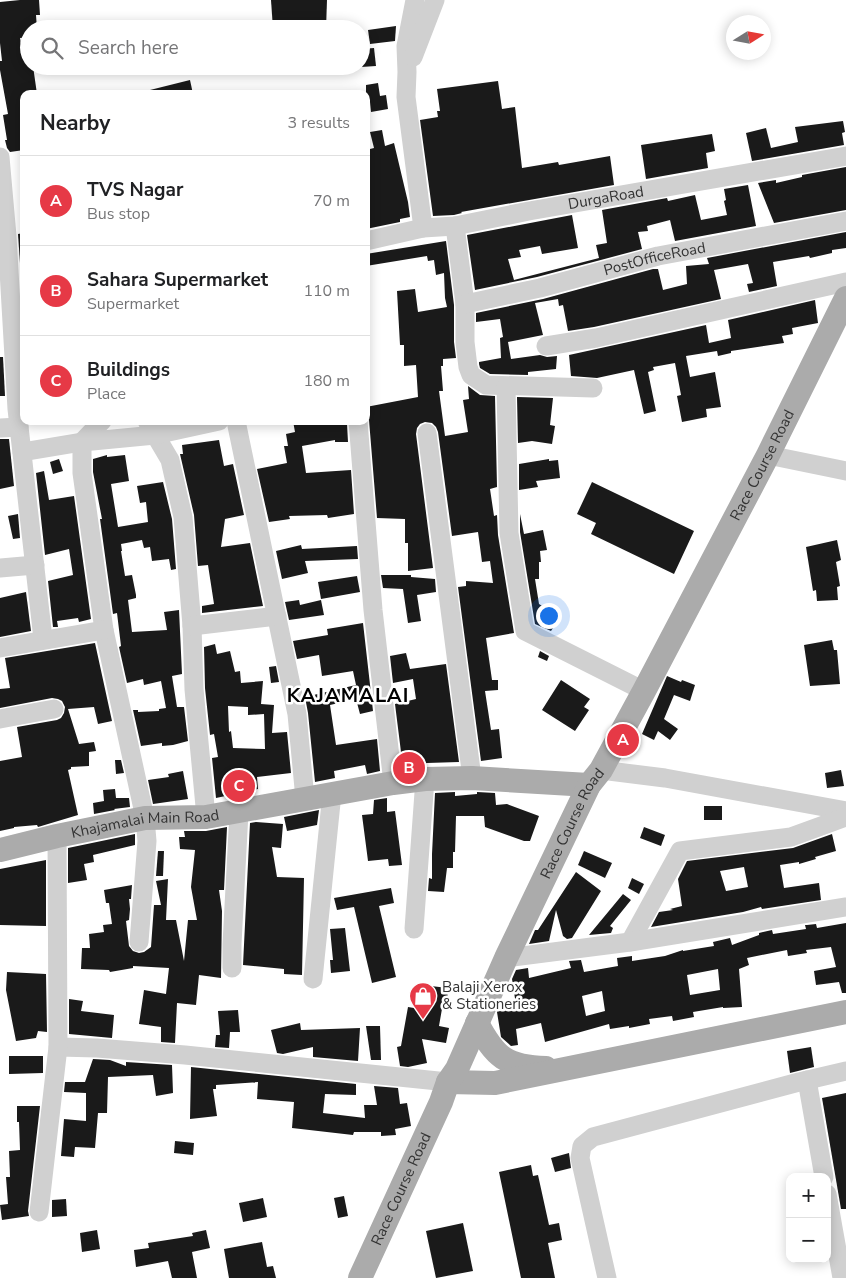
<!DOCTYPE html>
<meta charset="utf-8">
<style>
body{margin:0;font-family:"Nunito Sans",sans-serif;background:#f6f6f6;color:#202124}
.controls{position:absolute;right:15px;bottom:15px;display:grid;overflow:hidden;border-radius:10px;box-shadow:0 2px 12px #0003}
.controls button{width:45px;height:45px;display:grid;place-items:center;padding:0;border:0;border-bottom:1px solid #e0e0e0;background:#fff;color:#202124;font:25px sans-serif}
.compass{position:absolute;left:726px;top:15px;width:45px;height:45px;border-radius:50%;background:#fff;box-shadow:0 2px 12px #0003;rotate:79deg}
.you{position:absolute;left:548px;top:615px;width:18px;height:18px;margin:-12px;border:4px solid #fff;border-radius:50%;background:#1a73e8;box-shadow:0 0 0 8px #1a73e833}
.badge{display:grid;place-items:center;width:32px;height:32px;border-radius:50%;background:#e63946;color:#fff;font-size:16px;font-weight:700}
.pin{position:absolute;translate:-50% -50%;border:2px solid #fff;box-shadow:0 1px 5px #0006}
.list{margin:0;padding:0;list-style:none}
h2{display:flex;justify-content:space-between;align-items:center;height:65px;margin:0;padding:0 20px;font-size:21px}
h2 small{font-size:16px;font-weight:400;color:#757577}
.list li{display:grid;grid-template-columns:32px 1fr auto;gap:15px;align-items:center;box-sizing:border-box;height:90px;padding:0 20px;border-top:1px solid #e0e0e0}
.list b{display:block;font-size:19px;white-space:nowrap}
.list p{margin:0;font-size:16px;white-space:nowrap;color:#757577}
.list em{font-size:16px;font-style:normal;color:#757577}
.icon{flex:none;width:28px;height:28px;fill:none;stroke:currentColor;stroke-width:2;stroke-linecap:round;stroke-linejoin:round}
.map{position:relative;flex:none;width:846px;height:1278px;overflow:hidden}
.search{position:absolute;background:#fff;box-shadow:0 2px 12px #0003;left:20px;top:20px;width:350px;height:55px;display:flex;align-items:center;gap:12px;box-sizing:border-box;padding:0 18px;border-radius:28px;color:#757577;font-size:19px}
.panel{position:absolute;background:#fff;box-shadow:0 2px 12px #0003;left:20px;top:90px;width:350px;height:335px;border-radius:10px}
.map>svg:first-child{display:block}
</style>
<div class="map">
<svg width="846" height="1278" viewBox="0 0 846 1278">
<rect width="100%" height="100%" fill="#fff"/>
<!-- building -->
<g fill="#1a1a1a" fill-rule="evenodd">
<path d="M20 0H39L40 15H36L37 29H29V37L20 38 23 58 29 57V66H33L37 94H24V150L10 152 7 148 5 140H7L3 115 8 114 0 70V61H2L0 43V2Z"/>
<path d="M271 0H327L326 29H273Z"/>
<path d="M396 26 395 41 370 44 368 30Z"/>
<path d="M374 48 376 66 361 67V49Z"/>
<path d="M190 80 193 94H150V90Z"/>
<path d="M498 81 502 109 515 107 522 168 558 162 559 165 610 156 614 185 461 212 462 213 454 215 433 216 420 120 438 117 437 111H440L437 89Z"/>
<path d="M378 83 380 96 386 95 388 109 371 112 370 102 366 103V85Z"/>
<path d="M843 121 845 132 842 133 844 145 752 161 746 133 766 128 771 148 798 142 795 127Z"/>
<path d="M382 130 385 146 394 143 408 202 410 217 400 219V222L366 229V150L374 148 370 132Z"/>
<path d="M712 134 715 151 706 153 708 168 646 179 641 145Z"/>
<path d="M846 167V210L774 223 758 183 776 180V183L802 177V175Z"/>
<path d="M748 185 756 226 675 241 670 220 647 226 648 231 638 232 642 249 537 277 475 290 467 235 572 215 578 248 542 254 540 246 519 250 521 257 508 259 514 280 599 258 596 245 607 243 602 210 667 198 668 201 695 195 701 220 727 215 724 201 726 200 724 189Z"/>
<path d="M846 232V248L832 250V253L810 258 809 256 773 262 777 286 749 292 747 284 753 283 748 264 714 270 721 299 594 327 568 331 563 305 559 306 558 299 535 303 543 335 508 342 511 359 540 355 547 357 557 356 556 369 528 372V375L490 374 480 368 479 364V362L501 358 500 338 503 337 500 319 476 322V313L543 299 653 269H658L663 290 687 284 686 266 709 264 707 258Z"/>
<path d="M24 233V276L21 277 18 234Z"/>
<path d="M446 241 454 305V342L456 358 443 359V366H441L443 391H439L445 436 468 432 463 400 469 399 468 386 480 395 495 396 497 487 490 489 494 516 497 515 498 535 514 633 486 638 492 680H498V690L485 691 491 730 499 729 502 758 481 761 458 587 466 586V581L493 583 490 561 482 562 478 532 452 536 438 432 436 427 432 423 425 422 420 424 417 428 416 434 433 568 408 571V543H405V519L377 518 369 420 366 414V407L418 397 416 365 404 366V345H400L397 291 415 289 418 312 447 307 445 298 444 273 436 275 434 260 428 261 427 256 366 266V254Z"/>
<path d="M815 300 818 323 792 328 793 334 782 336 784 343 731 351V353L718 356 717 351 686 356 690 377 715 372 721 407 706 409 707 417 682 422 677 396 681 395 675 363 653 367 654 370 648 372 656 411 644 414 634 370 597 378 571 376 569 355 706 325 709 343 731 338 728 320Z"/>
<path d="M0 357H3L5 396H0Z"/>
<path d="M517 397 553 398 550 425 555 426 552 444 532 441 518 443Z"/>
<path d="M293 421H331L332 425 347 424 348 442H335V440L302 446 306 473 351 470 354 514 328 518 327 515 289 516 290 519 269 522 257 469 287 463 284 446H288L286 434 295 432Z"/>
<path d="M0 439H9L14 486 0 489Z"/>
<path d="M219 440 224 466 233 464 244 515 225 519 221 547 250 543 263 606 202 613V606L214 604 208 565 198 566 194 515 180 454H183L182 445Z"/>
<path d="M107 455V457L125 455 129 481 111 484 118 527 148 522 146 502 140 503 137 486 163 482 172 519 176 569 171 570 169 559 152 561 150 547 144 548 142 540 121 544 122 551H121L125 576 132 575 136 595V598L128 600 132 632 167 630 164 612 179 610 182 674 172 676 177 707H184L188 741 173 745 162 746V743L141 746 133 710H138V712L159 711V709L166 708 161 681 144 685 143 679 127 683 119 647 121 646 117 613 113 614 100 519H102L93 472V459Z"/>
<path d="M59 459 63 471 53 474 50 462Z"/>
<path d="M549 459V461L558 460 560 478 536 481 538 487 519 490V464Z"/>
<path d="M44 471 49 500 74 496 91 619 79 622 78 618 57 621 58 627H53L48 581 73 575 69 549 45 555 36 473Z"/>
<path d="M592 482 694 531 674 574 591 534 596 523 577 514Z"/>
<path d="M18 514 20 538 13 539 8 516Z"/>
<path d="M520 514 524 534 543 530 547 550 540 551 541 562H539V579H535L539 604 560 617 551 631 535 624 520 532Z"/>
<path d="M837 540 841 560 836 562 840 586 837 587 838 600 817 601 816 590 813 591 806 547Z"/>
<path d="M301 545 302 549 357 546 358 559 305 561 308 573 282 579 276 551Z"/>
<path d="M381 575H411V577L435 579 436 592 417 595 421 621 408 623 403 589 383 588Z"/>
<path d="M357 576 360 592 321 599 318 582Z"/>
<path d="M26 592 31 631 0 637V598Z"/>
<path d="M299 600 300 605 321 600 324 615 289 620 285 602Z"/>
<path d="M363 623 373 711 360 714 356 699 330 705 336 745 377 739 380 771 367 774 365 765 334 771 335 778 315 782 308 713 305 697 356 685 353 671 322 676 319 655 297 659 293 641 328 635 327 629Z"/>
<path d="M832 640 834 650H837L840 684 810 686 804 645Z"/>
<path d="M95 643 112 721 98 724 94 707 68 709 79 744 94 742 96 751 89 752V766L71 767V769L68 770 78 815 38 827 37 825 14 827V828L0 831V761L22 757 17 727 57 720 61 718 64 713 65 707 62 701 58 699 52 698 0 708V689L10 688 5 658Z"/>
<path d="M215 644 217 654 230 651 235 672 240 671 241 683 263 681 261 704 274 705 272 733 287 732 291 773 257 777 258 789 216 798 212 758 218 757 214 734 210 735 205 688 204 647ZM228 706 248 707V715L264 714 265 749 233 748 231 731 229 732Z"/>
<path d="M540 651 549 656 547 661 538 657Z"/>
<path d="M406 653 410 669 446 664 459 762 427 763 403 768 395 704 416 699 413 679 393 683 390 656Z"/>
<path d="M276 666 279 682 271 683 269 667Z"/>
<path d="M667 676 681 682 682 680 695 685 690 701 674 695 664 719 678 729 670 740 658 731 654 740 642 734Z"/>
<path d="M561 680 590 699 584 707 589 710 575 731 542 710Z"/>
<path d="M115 760H121L124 773 116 774Z"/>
<path d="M841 770 844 786 827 788 825 773Z"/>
<path d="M183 771 188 799 153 804 148 780 169 777 168 774Z"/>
<path d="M115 789 116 798H129L130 807 114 809 115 810 94 814 93 803 104 801 103 790Z"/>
<path d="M455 792V796L477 794V792L495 793 496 805 507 804 539 816 530 841H524L485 827 484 816H456L455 852H453V868H447L444 892 428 891 429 878 432 879V854L435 793Z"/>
<path d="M387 798V812L395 811 402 865 389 866 388 859 368 861 362 815 373 814 374 800Z"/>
<rect x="704" y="806" width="18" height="14"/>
<path d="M319 810 317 825 287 831 284 817Z"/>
<path d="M256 822 283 824 281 848 272 847 277 877 304 878 302 975 284 974V969L243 965 250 823Z"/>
<path d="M227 827 224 890H219L222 911 221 978 199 975 196 1005 177 1003 175 1043 161 1042V1027L139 1024 144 990 166 994 169 968 133 966V968L110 972 109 970 81 969 82 948H90L89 934 104 932 103 925 112 924 109 903H106L104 890 132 885 131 899H129L130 909 129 920 126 921 129 946 133 951 139 953 144 952 151 947 154 905H161L156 881 168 879 166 920H176L184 961 188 920H197L191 887 195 850 180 849 179 837H185L184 831H206Z"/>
<path d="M644 827 665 835 661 846 640 838Z"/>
<path d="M135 834V845L93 855 94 862 84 864 87 880 68 883V848Z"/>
<path d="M832 834 836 851 815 857 816 859 799 864V862L780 865 784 888 819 883 821 900 762 909 761 907 743 912 651 927 659 912 673 910 670 909 682 906 678 879 687 861 793 848ZM744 867 748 887 726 891 720 871Z"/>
<path d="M158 851H164L163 876H156Z"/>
<path d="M584 851 612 863 605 878 578 865Z"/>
<path d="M46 860V926L0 925V869Z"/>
<path d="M576 872 601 891 572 938 567 939 563 936 556 910 549 941 529 944 535 930H538Z"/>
<path d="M632 878 644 884 639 894 628 888Z"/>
<path d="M391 888 394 903 379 906 396 977 372 983 354 907 337 910 334 898Z"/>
<path d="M623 894 631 900 610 926 613 928 611 933 589 935Z"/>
<path d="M846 923V993H842L839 982 816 985 814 971 836 967 831 947 806 950 807 953 788 956 787 950 747 958 749 965 739 969 742 1007 723 1008V1007L693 1012 694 1017 673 1021 672 1016 649 1019 650 1024 629 1028V1026L610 1029 609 1024 545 1042 541 1023 516 1029 518 1045 511 1046 501 1037 497 1012 498 1010 512 1007V1006L516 1005 512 979 516 970 528 968 529 978 571 968 569 961 581 960 584 972 618 966 617 958 632 956V961L665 956 683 950V951L714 946 713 942 730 938 732 945 759 935V933L772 930 773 934 806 929 805 925H807L816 924 817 928ZM718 969 720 990 690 995 687 975ZM602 991 605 1011 586 1016 582 996Z"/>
<path d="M345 928 350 971 331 973 330 960H333L330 929Z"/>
<path d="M7 972 46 974 47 1032 38 1031 36 1038 16 1041 6 990Z"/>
<path d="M422 985 448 988 447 1003H443L439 1026 449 1028 446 1043 422 1039 427 1063 408 1067 400 1066 397 1047 401 1046 408 1007 420 1009Z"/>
<path d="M69 999 83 1001 81 1011 114 1015 112 1038 69 1034Z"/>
<path d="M238 1010 240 1032H230L229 1048 215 1047 216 1035H220L218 1011Z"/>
<path d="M300 1023 301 1030 360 1028 358 1061 313 1057V1047L283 1054 277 1053 271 1030Z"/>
<path d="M366 1026H380L381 1060H371Z"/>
<path d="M811 1047 814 1067 790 1073 787 1051Z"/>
<path d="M9 1056H43V1073L9 1074Z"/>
<path d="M93 1059 110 1060 126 1066V1062L172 1065 173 1093 156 1096 153 1075 108 1077 107 1113H98L95 1148 75 1147 74 1157 61 1156 64 1119 86 1121V1093L64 1092 65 1082H85Z"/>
<path d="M191 1067 356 1084V1095L325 1094 323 1113 365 1118 364 1105H377L374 1086 398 1088 400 1104 407 1103 411 1126 395 1129 396 1135 381 1136V1132H354L353 1135 292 1128 294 1102 257 1099 258 1082 216 1085V1089H213L217 1116 190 1119Z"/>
<path d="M846 1093V1209H841L822 1098Z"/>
<path d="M17 1106H40L28 1211 29 1216 2 1220 0 1205 8 1204 6 1177H10L9 1151 20 1150 19 1122H17Z"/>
<path d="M175 1141 194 1143 193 1155 174 1153Z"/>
<path d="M569 1153 571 1168 555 1172 551 1158Z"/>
<path d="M531 1165 533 1176 538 1175 549 1225 559 1223 562 1240 548 1243 555 1278H521L499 1172Z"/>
<path d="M344 1196 348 1216 338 1218 334 1198Z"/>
<path d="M263 1198 267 1217 243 1222 239 1203Z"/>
<path d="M66 1199 67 1216 52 1217V1200Z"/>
<path d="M463 1223 473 1271 436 1278 426 1231Z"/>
<path d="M97 1230 100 1249 82 1252 80 1233Z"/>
<path d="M206 1230 210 1248 192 1252 197 1278H172L168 1261 136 1267 134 1250 149 1248 148 1243 193 1236 192 1233Z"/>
<path d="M262 1242 267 1267 273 1266 276 1278H229L224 1249Z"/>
</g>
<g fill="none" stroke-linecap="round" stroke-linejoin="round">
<!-- minor -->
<g stroke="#d0d0d0" stroke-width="19">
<path d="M415 0 406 46 407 72 406 97 423 228"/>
<path d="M413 57 435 0"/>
<path d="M0 157 7 236 17 409 43 639"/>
<path d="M455 226 465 304V342L468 367 471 375 486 385 593 388"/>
<path id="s1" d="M366 241 423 228 455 226 529 211 846 156"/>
<path id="s2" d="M465 304 540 288 658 256 846 221"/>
<path d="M546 346 596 338 846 282"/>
<path d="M506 387 509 533 525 631 644 691"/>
<path d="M102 421 82 442V473L104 630 145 818 147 841 139 942"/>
<path d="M147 421 170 460 183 517 192 626 194 689 206 817"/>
<path d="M236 421 297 714 305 799"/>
<path d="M358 421 373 610 393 783"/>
<path d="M0 428 19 427"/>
<path d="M427 433 472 778"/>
<path d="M22 452 82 442 155 435 219 421"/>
<path d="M768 455 846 471"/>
<path d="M0 568 35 565"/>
<path d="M192 626 277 616"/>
<path d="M0 648 104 630"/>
<path d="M0 719 54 709"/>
<path d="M601 770 665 778 846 811"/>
<path d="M414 929 425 779"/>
<path d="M630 942 680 851 791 837 846 817"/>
<path d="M506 958 630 942 846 907"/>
<path d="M232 968V944L239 812"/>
<path d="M313 979 332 793"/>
<path d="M58 1047 97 1048 185 1055 448 1082"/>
<path d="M807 1080 824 1177"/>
<path d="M827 1194 842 1278"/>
<path d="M39 1212 58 1047 57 836"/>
<path d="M607 1278 580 1158 582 1146 593 1137 799 1082 846 1071"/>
</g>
<!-- major -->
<g stroke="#ababab" stroke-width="24">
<path id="s3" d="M0 850 57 836 145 818 206 817 393 783 425 779 472 778 589 785"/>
<path d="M477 1023C495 1057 506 1067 546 1068"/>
<path d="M448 1082 495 1083 846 1012"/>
<path id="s4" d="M360 1278 441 1102 448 1082 457 1069 506 958 589 785 601 770 644 691 768 455 846 298"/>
</g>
</g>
<!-- icons -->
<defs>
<g id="shop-pin" transform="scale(1.4375)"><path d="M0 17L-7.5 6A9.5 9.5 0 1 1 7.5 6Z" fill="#e63946" stroke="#fff"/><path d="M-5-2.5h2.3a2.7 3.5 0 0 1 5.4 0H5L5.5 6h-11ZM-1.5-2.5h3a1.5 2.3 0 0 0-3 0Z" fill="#fff"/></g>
</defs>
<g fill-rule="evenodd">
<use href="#shop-pin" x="423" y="996"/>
</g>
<g text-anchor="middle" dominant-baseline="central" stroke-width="5" stroke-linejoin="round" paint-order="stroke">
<!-- street labels -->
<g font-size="15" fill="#333" stroke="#fff">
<text stroke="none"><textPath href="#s1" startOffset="244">DurgaRoad</textPath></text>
<text stroke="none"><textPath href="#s2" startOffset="195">PostOfficeRoad</textPath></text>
<text stroke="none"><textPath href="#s4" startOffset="908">Race Course Road</textPath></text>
<text stroke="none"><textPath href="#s3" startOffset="148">Khajamalai Main Road</textPath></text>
<text stroke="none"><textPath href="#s4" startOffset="502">Race Course Road</textPath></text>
<text stroke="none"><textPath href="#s4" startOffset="98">Race Course Road</textPath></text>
</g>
<!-- poi labels -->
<g font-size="15" fill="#333" stroke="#fff" text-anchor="start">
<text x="442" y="987">Balaji Xerox<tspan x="442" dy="17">&amp; Stationeries</tspan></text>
</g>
<!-- district labels -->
<g font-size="20" font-weight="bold" letter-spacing="1" fill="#000" stroke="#fff">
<text x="348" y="695">KAJAMALAI</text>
</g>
</g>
</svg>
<div class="controls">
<button>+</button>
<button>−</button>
</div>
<svg class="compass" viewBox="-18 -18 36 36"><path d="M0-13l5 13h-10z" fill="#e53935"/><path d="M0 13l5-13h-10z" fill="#757577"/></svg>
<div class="you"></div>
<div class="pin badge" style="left:623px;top:740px">A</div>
<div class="pin badge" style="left:409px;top:768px">B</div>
<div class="pin badge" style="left:239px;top:786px">C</div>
<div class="search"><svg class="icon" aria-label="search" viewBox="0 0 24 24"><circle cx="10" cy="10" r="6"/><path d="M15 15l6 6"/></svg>Search here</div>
<section class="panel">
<h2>Nearby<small>3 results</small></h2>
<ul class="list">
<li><span class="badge">A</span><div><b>TVS Nagar</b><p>Bus stop</p></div><em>70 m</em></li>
<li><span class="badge">B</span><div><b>Sahara Supermarket</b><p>Supermarket</p></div><em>110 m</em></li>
<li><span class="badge">C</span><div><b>Buildings</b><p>Place</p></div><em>180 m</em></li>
</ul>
</section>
</div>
